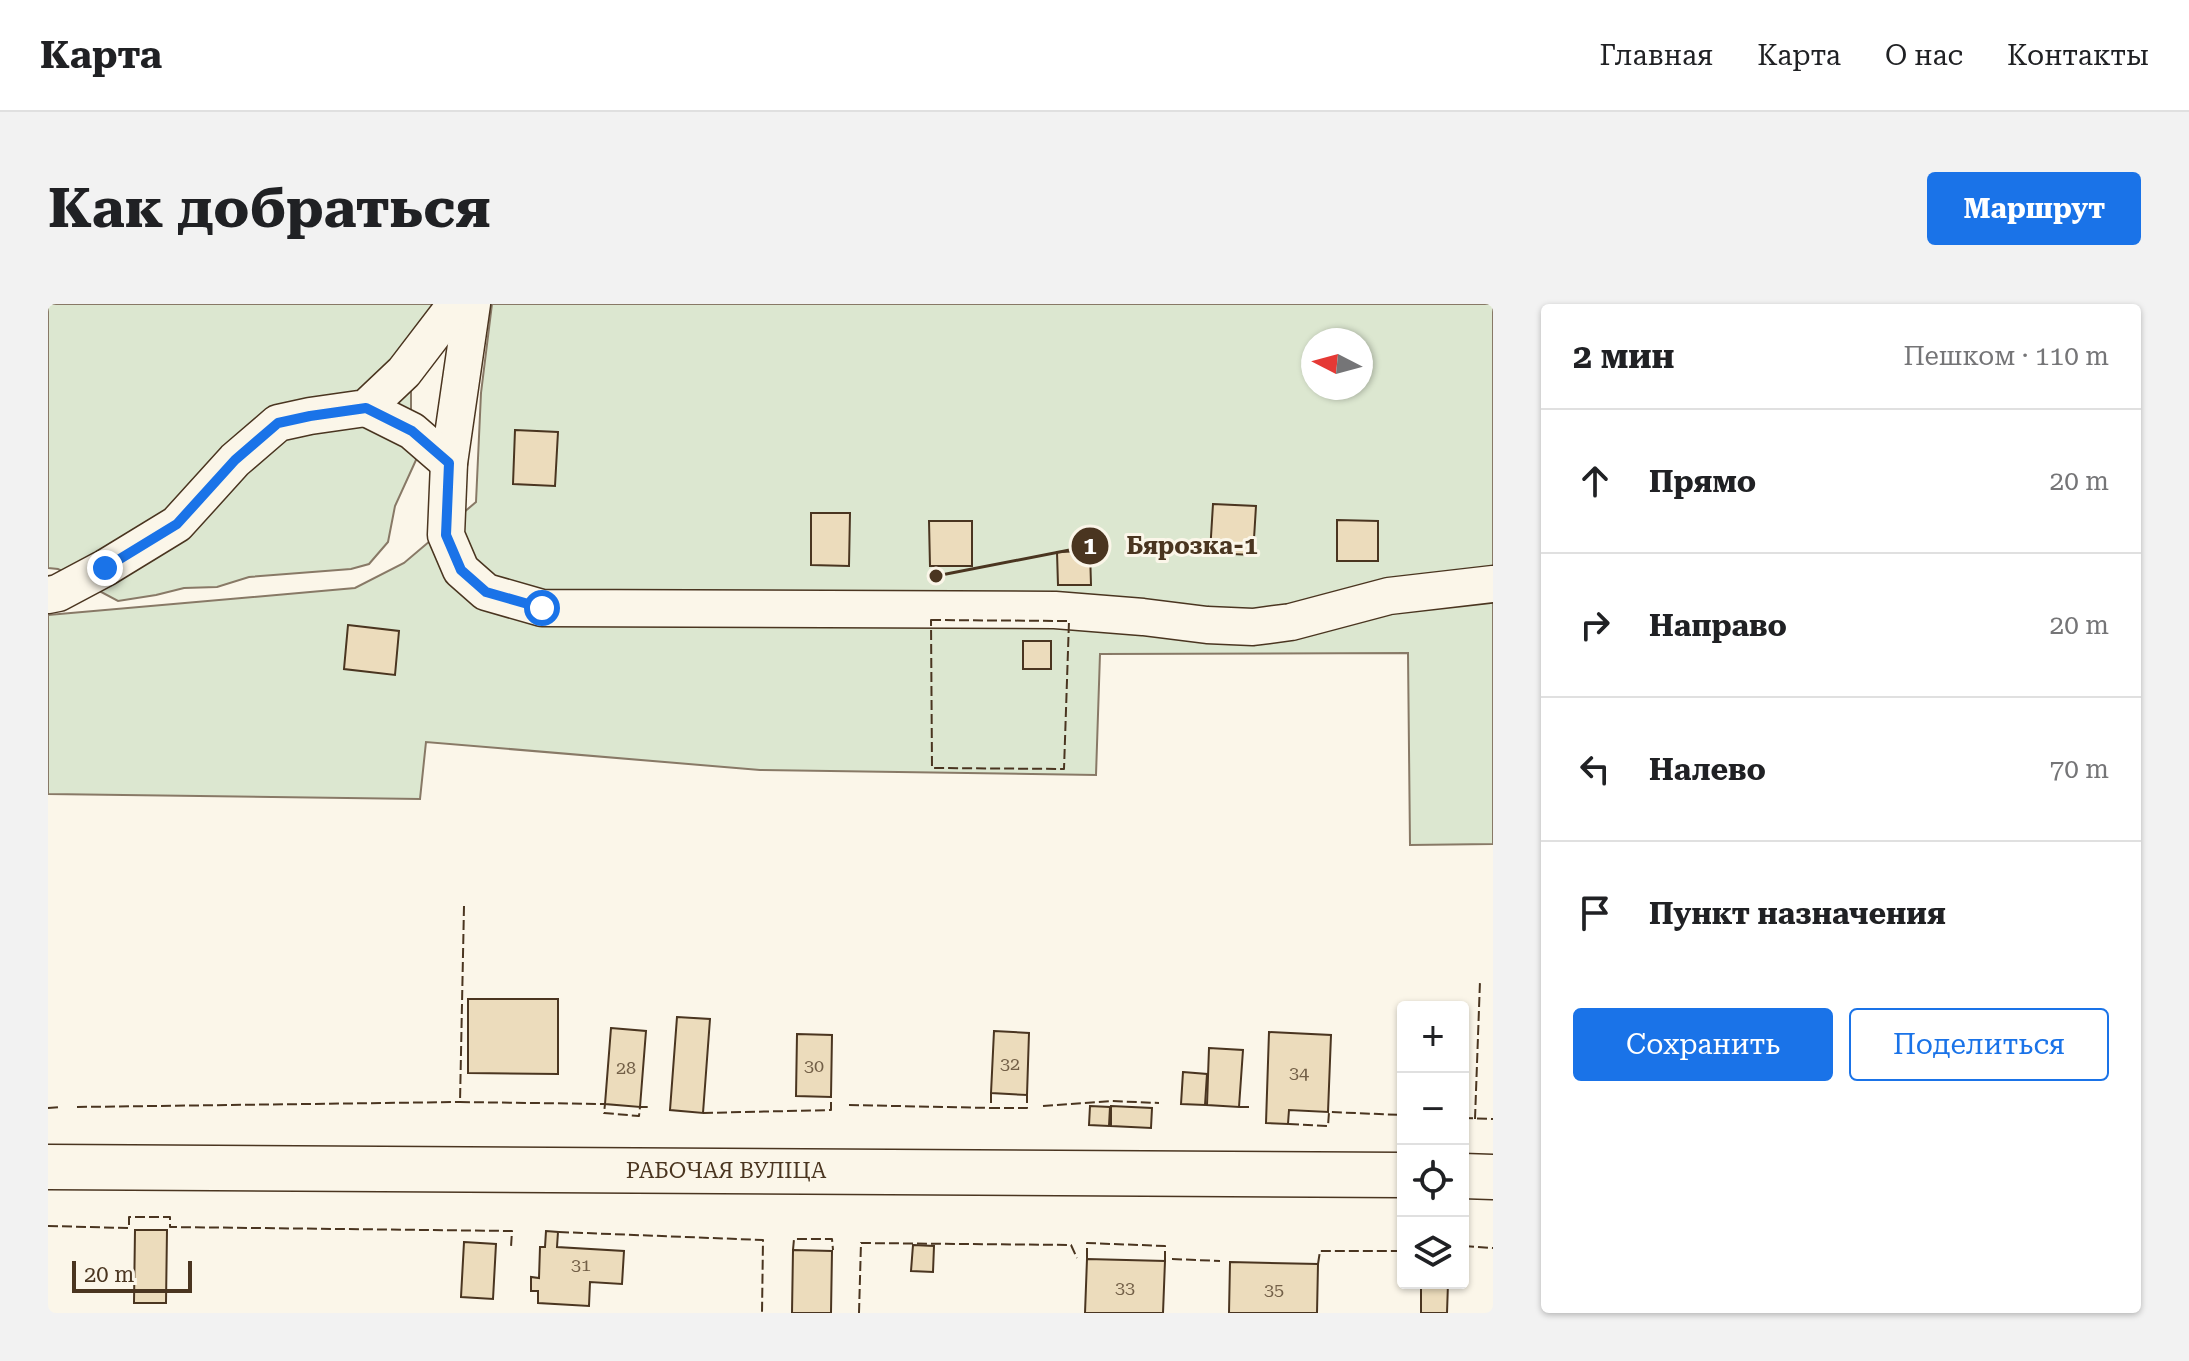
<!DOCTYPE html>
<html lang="ru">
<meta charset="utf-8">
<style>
body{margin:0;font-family:"Roboto Serif",serif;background:#f2f2f2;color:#202124}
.controls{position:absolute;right:24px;bottom:24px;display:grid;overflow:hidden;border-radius:8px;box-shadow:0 2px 6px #0004}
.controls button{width:72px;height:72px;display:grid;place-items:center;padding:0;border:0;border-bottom:2px solid #e0e0e0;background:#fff;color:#202124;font:40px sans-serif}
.compass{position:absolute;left:1253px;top:24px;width:72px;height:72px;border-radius:50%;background:#fff;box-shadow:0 2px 6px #0004;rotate:276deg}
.scale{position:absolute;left:24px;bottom:20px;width:120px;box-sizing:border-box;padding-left:8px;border:4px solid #4a3520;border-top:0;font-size:22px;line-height:28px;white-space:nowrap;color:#4a3520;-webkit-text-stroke:6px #fbf6e9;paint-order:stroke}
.stop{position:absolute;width:24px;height:24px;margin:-18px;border:6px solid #1a73e8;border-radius:50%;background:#fff}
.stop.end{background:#1a73e8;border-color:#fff;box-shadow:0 2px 8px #0008}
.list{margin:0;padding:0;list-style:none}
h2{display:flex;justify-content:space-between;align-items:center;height:104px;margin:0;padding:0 32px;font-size:34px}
h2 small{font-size:26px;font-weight:400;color:#757577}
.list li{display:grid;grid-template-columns:52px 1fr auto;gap:24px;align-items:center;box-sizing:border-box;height:144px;padding:0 32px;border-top:2px solid #e0e0e0}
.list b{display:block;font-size:30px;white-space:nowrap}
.list em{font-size:26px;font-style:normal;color:#757577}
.actions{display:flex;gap:16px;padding:24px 32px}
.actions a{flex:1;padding:18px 0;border:2px solid #1a73e8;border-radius:8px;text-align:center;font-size:28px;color:#1a73e8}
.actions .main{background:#1a73e8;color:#fff}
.icon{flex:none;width:44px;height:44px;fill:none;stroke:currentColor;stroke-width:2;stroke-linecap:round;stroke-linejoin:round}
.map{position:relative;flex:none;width:1445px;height:1009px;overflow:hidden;border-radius:8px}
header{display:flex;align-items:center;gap:48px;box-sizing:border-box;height:112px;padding:0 40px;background:#fff;border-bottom:2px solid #e0e0e0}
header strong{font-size:38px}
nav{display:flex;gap:44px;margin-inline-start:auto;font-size:28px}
.intro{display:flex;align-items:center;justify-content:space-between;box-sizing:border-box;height:192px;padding:0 48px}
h1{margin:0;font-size:56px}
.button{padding:20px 36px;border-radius:8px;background:#1a73e8;color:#fff;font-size:28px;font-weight:700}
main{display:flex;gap:48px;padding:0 48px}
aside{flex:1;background:#fff;border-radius:8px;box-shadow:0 2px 6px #0004}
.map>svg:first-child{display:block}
</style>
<header>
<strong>Карта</strong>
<nav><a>Главная</a><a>Карта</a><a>О нас</a><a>Контакты</a></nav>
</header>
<div class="intro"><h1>Как добраться</h1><a class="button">Маршрут</a></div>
<main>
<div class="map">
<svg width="1445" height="1009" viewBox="0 0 1445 1009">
<rect width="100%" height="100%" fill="#fbf6e9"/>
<!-- green -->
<g fill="#dce7d0" stroke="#887966" stroke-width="2" fill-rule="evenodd">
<path d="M0 0H391L363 84V114L368 156 347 202 340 238 321 260 303 265 201 273 169 283 136 284 108 291 70 297 10 265 0 264Z"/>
<path d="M444 0H1445V540L1362 541 1360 349 1052 350 1048 471 712 466 378 438 372 495 0 490V311L307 284 356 259 428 198 433 89ZM1265 36H1313V84H1265Z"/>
</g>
<!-- building -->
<g fill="#ecdcbc" stroke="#4a3520" stroke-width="2">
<path d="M467 126 510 128 507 182 465 180Z"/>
<path d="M1165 200 1208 202 1205 251 1162 249Z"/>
<path d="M763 209H802L801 262 763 261Z"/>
<path d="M1289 216 1330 217V257H1289Z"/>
<path d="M881 217H924V262H882Z"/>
<path d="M1042 247 1043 281H1010L1009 248Z"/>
<path d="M300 321 351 327 347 371 296 365Z"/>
<rect x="975" y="337" width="28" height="28"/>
<path d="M420 695H510V770L420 769Z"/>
<path d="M629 713 662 715 655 809 622 806Z"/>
<path d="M563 724 598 727 592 803 557 800Z"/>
<path d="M946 727 981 729 979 791 943 789Z"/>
<path d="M1221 728 1283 731 1280 808 1241 806 1240 820 1218 819Z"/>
<path d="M749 730 784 731 783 793 748 792Z"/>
<path d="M1161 744 1195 746 1191 803 1159 801Z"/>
<path d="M1135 768 1159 770 1157 801 1133 800Z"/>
<path d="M1042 802 1062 803 1061 822 1041 821Z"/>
<path d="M1063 802 1104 804 1103 824 1063 822Z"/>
<path d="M87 926H119L118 999H86Z"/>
<path d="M498 927 510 928 509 943 576 947 574 980 542 978 541 1002 490 999V987H483V973L491 974 492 943H497Z"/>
<path d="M416 938 448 940 445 995 413 993Z"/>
<path d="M865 941 886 942 885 968 863 967Z"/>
<path d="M745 946 784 947 783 1009H744Z"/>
<path d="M1039 955 1117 957 1115 1009H1037Z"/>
<path d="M1182 958 1270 960 1269 1009H1181Z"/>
<path d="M1373 979H1400L1399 1009H1373Z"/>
</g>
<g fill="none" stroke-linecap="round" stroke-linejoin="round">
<!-- street casing -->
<g stroke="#4a3520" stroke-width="39">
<g id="street">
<path d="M424 0 401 159 398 231 413 266 438 288 494 304 1007 306 1095 313 1159 321 1205 323 1243 318 1341 292 1445 280"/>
<path d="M318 104 364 127 401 159"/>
<path d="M0 291 10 289 57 264 129 220 187 156 230 119 262 112 318 104 356 68 408 0"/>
</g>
</g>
<!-- secondary casing -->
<g stroke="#4a3520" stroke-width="47">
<g id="secondary">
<path d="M0 863 1355 871"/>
<path d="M1415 872 1445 873"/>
</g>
</g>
<!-- street -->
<use href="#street" stroke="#fbf6e9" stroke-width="36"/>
<!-- secondary -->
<use href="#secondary" stroke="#fbf6e9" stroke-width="44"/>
<!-- fence -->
<g stroke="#4a3520" stroke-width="2" stroke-dasharray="10 4" stroke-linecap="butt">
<path d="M883 316 1021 317 1016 465 884 464Z"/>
<path d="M416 602 412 798 557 800 556 809 591 812 592 803H602"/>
<path d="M943 789V804H979V791"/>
<path d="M801 801 943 804"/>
<path d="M995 802 1063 797 1111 799"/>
<path d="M29 803 412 798"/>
<path d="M1192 803H1201"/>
<path d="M0 804 13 803"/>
<path d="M655 809 783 806V793"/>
<path d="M1415 814 1445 815"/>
<path d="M1427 815 1432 677"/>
<path d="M1241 820 1280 822 1281 808 1355 811"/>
<path d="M0 922 81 924V913H122V923L464 927 463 943"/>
<path d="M511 928 715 936 714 1009"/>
<path d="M1416 942 1445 944"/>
<path d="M745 946 746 935H784L785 946"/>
<path d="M1039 954V939L1117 942V957"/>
<path d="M1124 955 1172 957"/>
<path d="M1270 960 1272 947H1355"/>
<path d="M811 1009 813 939 1023 941 1029 954"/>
</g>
</g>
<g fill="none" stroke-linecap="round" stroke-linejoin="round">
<!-- route -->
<path stroke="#1a73e8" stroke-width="10" d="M57 264 129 220 187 156 230 119 262 112 318 104 364 127 401 159 398 231 413 266 438 288 494 304"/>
</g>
<g text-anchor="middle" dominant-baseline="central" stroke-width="6" stroke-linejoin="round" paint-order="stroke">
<!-- number labels -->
<g font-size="18" fill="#725f47">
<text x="962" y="759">32</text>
<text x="766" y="761">30</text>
<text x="578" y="763">28</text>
<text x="1251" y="768">34</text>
<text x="533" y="960">31</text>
<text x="1077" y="983">33</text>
<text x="1226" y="985">35</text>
</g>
<!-- street labels -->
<g font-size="22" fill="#4a3520" stroke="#fbf6e9">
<text x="678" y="866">РАБОЧАЯ ВУЛІЦА</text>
</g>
</g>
<!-- callouts -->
<path fill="none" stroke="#4a3520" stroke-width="3" d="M888 272L1042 242"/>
<g fill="#4a3520" stroke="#fbf6e9" stroke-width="3">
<circle cx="888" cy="272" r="8"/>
<circle cx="1042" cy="242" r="20"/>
</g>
<g font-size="24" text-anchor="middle" font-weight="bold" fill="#fff">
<text x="1042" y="250">1</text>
</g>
<g font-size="24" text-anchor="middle" font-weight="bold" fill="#4a3520" stroke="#fbf6e9" stroke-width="6" stroke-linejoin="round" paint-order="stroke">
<text x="1144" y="250">Бярозка-1</text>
</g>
</svg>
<div class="controls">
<button>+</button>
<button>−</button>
<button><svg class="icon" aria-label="locate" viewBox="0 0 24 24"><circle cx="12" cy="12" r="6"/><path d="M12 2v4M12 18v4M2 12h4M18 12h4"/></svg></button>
<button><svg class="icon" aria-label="layers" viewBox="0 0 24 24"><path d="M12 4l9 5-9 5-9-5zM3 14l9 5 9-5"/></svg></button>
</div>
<svg class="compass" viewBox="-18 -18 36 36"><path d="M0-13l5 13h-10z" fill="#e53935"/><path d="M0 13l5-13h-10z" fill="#757577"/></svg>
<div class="scale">20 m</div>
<div class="stop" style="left:494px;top:304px"></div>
<div class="stop end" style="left:57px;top:264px"></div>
</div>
<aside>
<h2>2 мин<small>Пешком · 110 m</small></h2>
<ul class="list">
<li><svg class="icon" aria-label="ahead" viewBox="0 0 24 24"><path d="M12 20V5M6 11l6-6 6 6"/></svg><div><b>Прямо</b></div><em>20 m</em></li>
<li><svg class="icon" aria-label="right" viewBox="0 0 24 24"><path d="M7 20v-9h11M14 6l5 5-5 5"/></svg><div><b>Направо</b></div><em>20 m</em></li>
<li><svg class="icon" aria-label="left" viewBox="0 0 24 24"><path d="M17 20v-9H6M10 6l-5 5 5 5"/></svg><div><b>Налево</b></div><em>70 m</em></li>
<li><svg class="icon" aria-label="arrive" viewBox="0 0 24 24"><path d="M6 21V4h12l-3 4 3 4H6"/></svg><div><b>Пункт назначения</b></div></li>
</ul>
<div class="actions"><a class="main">Сохранить</a><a>Поделиться</a></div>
</aside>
</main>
